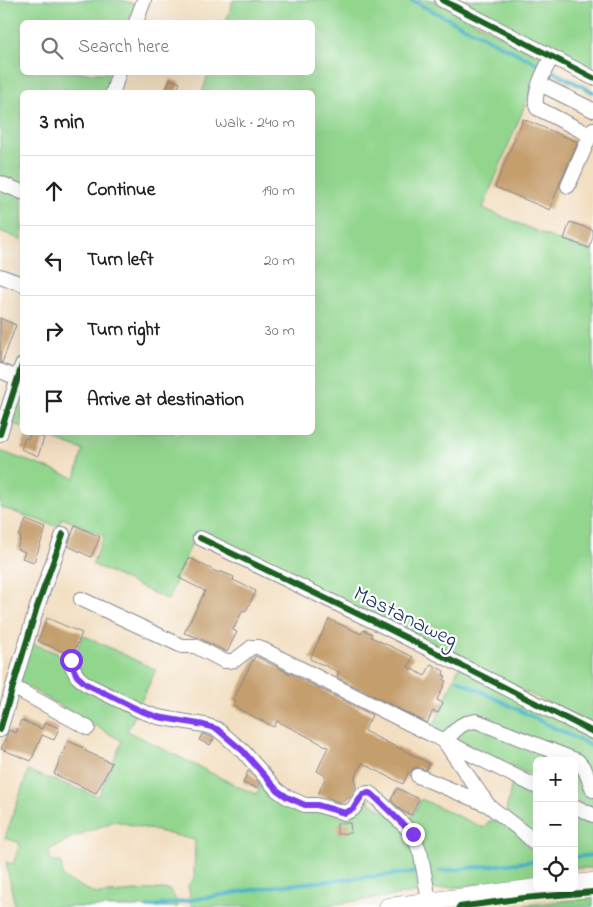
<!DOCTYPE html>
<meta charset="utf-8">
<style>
body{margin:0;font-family:"Indie Flower",sans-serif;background:#f6f6f6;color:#202124}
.controls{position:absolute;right:15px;bottom:15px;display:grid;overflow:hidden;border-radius:8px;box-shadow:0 5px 20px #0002}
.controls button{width:45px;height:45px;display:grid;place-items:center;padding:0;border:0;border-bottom:1px solid #e0e0e0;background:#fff;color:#202124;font:25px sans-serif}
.stop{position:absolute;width:15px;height:15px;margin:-11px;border:4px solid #7c3aed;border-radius:50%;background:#fff}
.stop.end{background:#7c3aed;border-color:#fff;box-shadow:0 1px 5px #0008}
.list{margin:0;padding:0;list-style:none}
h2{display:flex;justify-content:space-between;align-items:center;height:65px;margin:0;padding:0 20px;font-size:21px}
h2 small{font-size:16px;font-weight:400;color:#757577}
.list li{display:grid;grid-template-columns:32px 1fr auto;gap:15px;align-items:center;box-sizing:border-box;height:70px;padding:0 20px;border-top:1px solid #e0e0e0}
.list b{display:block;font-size:19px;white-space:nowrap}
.list em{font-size:16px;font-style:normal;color:#757577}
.icon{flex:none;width:28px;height:28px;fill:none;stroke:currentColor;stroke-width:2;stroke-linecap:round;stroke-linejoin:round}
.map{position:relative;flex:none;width:593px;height:907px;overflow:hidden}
.search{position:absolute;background:#fff;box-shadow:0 5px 20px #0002;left:20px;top:20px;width:295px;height:55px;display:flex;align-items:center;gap:12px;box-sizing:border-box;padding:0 18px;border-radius:8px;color:#757577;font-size:19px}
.panel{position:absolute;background:#fff;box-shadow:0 5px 20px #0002;left:20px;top:90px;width:295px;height:345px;border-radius:8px}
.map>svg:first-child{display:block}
</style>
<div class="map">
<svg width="593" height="907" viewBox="0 0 593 907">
<rect width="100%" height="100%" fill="#fff"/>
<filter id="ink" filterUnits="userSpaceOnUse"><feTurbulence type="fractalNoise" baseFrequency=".02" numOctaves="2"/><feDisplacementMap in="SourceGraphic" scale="10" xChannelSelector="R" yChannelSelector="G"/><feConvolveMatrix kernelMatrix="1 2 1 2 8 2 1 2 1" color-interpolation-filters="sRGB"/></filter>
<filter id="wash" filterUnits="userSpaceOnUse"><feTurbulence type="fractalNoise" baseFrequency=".0096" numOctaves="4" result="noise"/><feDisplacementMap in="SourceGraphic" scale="20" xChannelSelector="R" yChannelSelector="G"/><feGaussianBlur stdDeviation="1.12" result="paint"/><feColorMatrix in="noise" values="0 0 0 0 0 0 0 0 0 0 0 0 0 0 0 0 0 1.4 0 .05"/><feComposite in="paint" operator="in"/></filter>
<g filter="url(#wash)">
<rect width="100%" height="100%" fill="#f2dec0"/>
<!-- green -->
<g fill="#92d68e" stroke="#568276">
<path d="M0 0H122L138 5 132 22H22V72L116 73 109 92H22V189L0 180Z"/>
<path d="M233 0H433L544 58 483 208 557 240 593 251V725L197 531 168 600 92 564 104 536 62 518 58 527 0 507V451L75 478 83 450 37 433 312 432V92H202L209 73 312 72V22H226Z"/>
<path d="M453 0H593V73Z"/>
<path d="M0 185 22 194V240L0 231Z"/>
<path d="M16 396 22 399V427L7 421Z"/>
<path d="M83 635 156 670 138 707 87 683 74 657Z"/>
<path d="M29 642 59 654 63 666 75 677 137 711 127 731 239 787 257 794 263 778 286 799 350 818 366 799 402 824 411 834 425 891 315 907H192L188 885 194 879 195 840 115 821 73 837 49 850 51 862H61L63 878 97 894 162 889 170 890 175 898 178 907H15L6 862 13 864 20 843 5 838 28 771 98 796 122 741 17 681Z"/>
<path d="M459 667 593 734V809L574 800V761H537V778L433 728Z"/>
<path d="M512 782 537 794V839L506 811Z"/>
<path d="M421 799 484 828 489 821H500L518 834 534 853 537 858V878L430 890 408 824Z"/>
<path d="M574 812 593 821V868H574Z"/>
<path d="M593 898V907H506Z"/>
</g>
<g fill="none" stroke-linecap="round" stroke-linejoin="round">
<!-- stream -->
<g stroke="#47b2c4" stroke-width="4">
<path d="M411 0 540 65"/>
<path d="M552 71 593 92"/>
<path d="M458 680 593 747"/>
<path d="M574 857 593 855"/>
<path d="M440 871 536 861"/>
<path d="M148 907 276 886 418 872"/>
</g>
</g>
<g id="blocks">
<!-- building -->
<g fill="#c59e6d">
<path d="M170 79 180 83 176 92H165Z"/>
<path d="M523 119 578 142 560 182 550 210 495 187Z"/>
<path d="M570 222 593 230V237L589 248 564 239Z"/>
<path d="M0 318 16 325 2 363 0 362Z"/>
<path d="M31 433 44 438 38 456 21 449 25 438 28 439Z"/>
<path d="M26 520 46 528 34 562 22 558 25 552 17 549 21 537 19 536Z"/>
<path d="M75 525 100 537 91 557 68 546Z"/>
<path d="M189 558 219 573 220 571 234 577 233 580 256 591 246 611 243 610 233 630 237 632 227 652 199 638 184 633 205 591 179 578Z"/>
<path d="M47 618 82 633 74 652 66 653 38 641Z"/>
<path d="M329 619 361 634 364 630 372 634 371 637 413 657 408 667 425 676 431 664 444 671 443 675 446 676 444 680 446 681 437 700 443 703 438 713 433 711 427 723 337 677 339 672 310 659Z"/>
<path d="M255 656 372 715 364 731 429 763 426 770 417 767 413 769 410 773H408L403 784 362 763 355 777 356 789 350 797 342 803 318 794 326 776 317 771 328 747 277 721 274 727 233 706 236 702 233 700Z"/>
<path d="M21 720 42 729 45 722 59 728 54 740 42 735 31 761 1 749 9 730 16 733Z"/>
<path d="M202 734 214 738 210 745 199 740Z"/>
<path d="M68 741 86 749 85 751 112 763 96 793 54 774Z"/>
<path d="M248 771 259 783 257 788 243 783Z"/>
<path d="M397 788 419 799 411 815 402 811 391 800Z"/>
<path d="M337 823H350L351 833 337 834Z"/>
</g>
</g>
</g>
<g filter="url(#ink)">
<use href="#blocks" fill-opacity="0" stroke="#86868f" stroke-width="1"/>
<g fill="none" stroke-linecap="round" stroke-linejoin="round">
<!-- minor casing -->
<g stroke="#86868f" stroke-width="16">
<g id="minor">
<path d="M442 0 593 78"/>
<path d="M136 22 144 0"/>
<path d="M552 57C545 69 532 94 537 108L590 135"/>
<path d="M540 84 593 110"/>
<path d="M113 92 119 72"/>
<path d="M0 183 22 192"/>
<path d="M568 186 593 129"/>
<path d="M0 276 22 284"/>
<path d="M0 371 18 378"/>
<path d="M0 434 22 365"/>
<path d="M200 538 385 627 593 732"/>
<path d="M81 599 182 646H195L224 661H230L235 660 252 647H258L382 710 537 787"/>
<path d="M71 660 72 666 77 676 86 684 141 711 158 717 204 725 217 729 243 751 277 790 287 797 305 805H317L345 813 353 809 363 794 369 793 373 795 413 834 421 855 429 901"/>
<path d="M13 687 88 728"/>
<path d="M0 730 37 607 63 534"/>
<path d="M418 776 488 805 523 832 537 845"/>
<path d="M488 805 444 741 460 726 466 723 476 721 578 761 585 770 593 790"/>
<path d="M574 806 593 815"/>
</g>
</g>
<!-- major casing -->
<g stroke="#86868f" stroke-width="19">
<g id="major">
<path d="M574 884 593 882"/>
<path d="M388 907 537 888"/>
</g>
</g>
<!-- minor -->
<use href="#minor" stroke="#fff" stroke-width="14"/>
<!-- major -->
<use href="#major" stroke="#fff" stroke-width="18"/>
<!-- cycleway casing -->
<g stroke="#fff" stroke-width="9">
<g id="cycleway">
<path d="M442 0 593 78"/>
<path d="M0 434 22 365"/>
<path d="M200 538 385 627 593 732"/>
<path d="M0 730 37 607 63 534"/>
<path d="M459 907 524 898 593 892"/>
</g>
</g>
<!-- cycleway -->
<use href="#cycleway" stroke="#1b5e20" stroke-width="6"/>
</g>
</g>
<g fill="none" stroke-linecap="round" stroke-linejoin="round" filter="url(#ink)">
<!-- route -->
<path stroke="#7c3aed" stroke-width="6" d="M71 660 72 666 77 676 86 684 141 711 158 717 204 725 217 729 243 751 277 790 287 797 305 805H317L345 813 353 809 363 794 369 793 373 795 413 834"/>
</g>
<g text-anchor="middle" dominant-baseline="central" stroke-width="4.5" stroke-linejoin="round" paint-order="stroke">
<!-- street labels -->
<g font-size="22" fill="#1b2f5e" stroke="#fff">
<text transform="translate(405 618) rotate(26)">Mastanaweg</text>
</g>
</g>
</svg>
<div class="controls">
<button>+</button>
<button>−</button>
<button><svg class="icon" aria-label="locate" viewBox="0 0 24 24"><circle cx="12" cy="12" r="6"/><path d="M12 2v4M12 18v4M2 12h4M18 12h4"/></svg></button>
</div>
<div class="stop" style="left:71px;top:660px"></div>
<div class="stop end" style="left:413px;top:834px"></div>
<div class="search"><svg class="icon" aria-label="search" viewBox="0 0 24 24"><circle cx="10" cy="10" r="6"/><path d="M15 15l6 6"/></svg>Search here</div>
<section class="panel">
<h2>3 min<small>Walk · 240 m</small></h2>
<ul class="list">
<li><svg class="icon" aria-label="ahead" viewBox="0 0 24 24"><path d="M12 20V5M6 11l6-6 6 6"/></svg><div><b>Continue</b></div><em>190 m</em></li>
<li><svg class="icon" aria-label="left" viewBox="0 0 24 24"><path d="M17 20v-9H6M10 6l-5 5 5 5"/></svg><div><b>Turn left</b></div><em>20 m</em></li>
<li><svg class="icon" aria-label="right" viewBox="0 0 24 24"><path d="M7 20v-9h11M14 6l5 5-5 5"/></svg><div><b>Turn right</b></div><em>30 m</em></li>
<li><svg class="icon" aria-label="arrive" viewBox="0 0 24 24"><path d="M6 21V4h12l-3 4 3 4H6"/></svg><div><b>Arrive at destination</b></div></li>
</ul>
</section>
</div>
